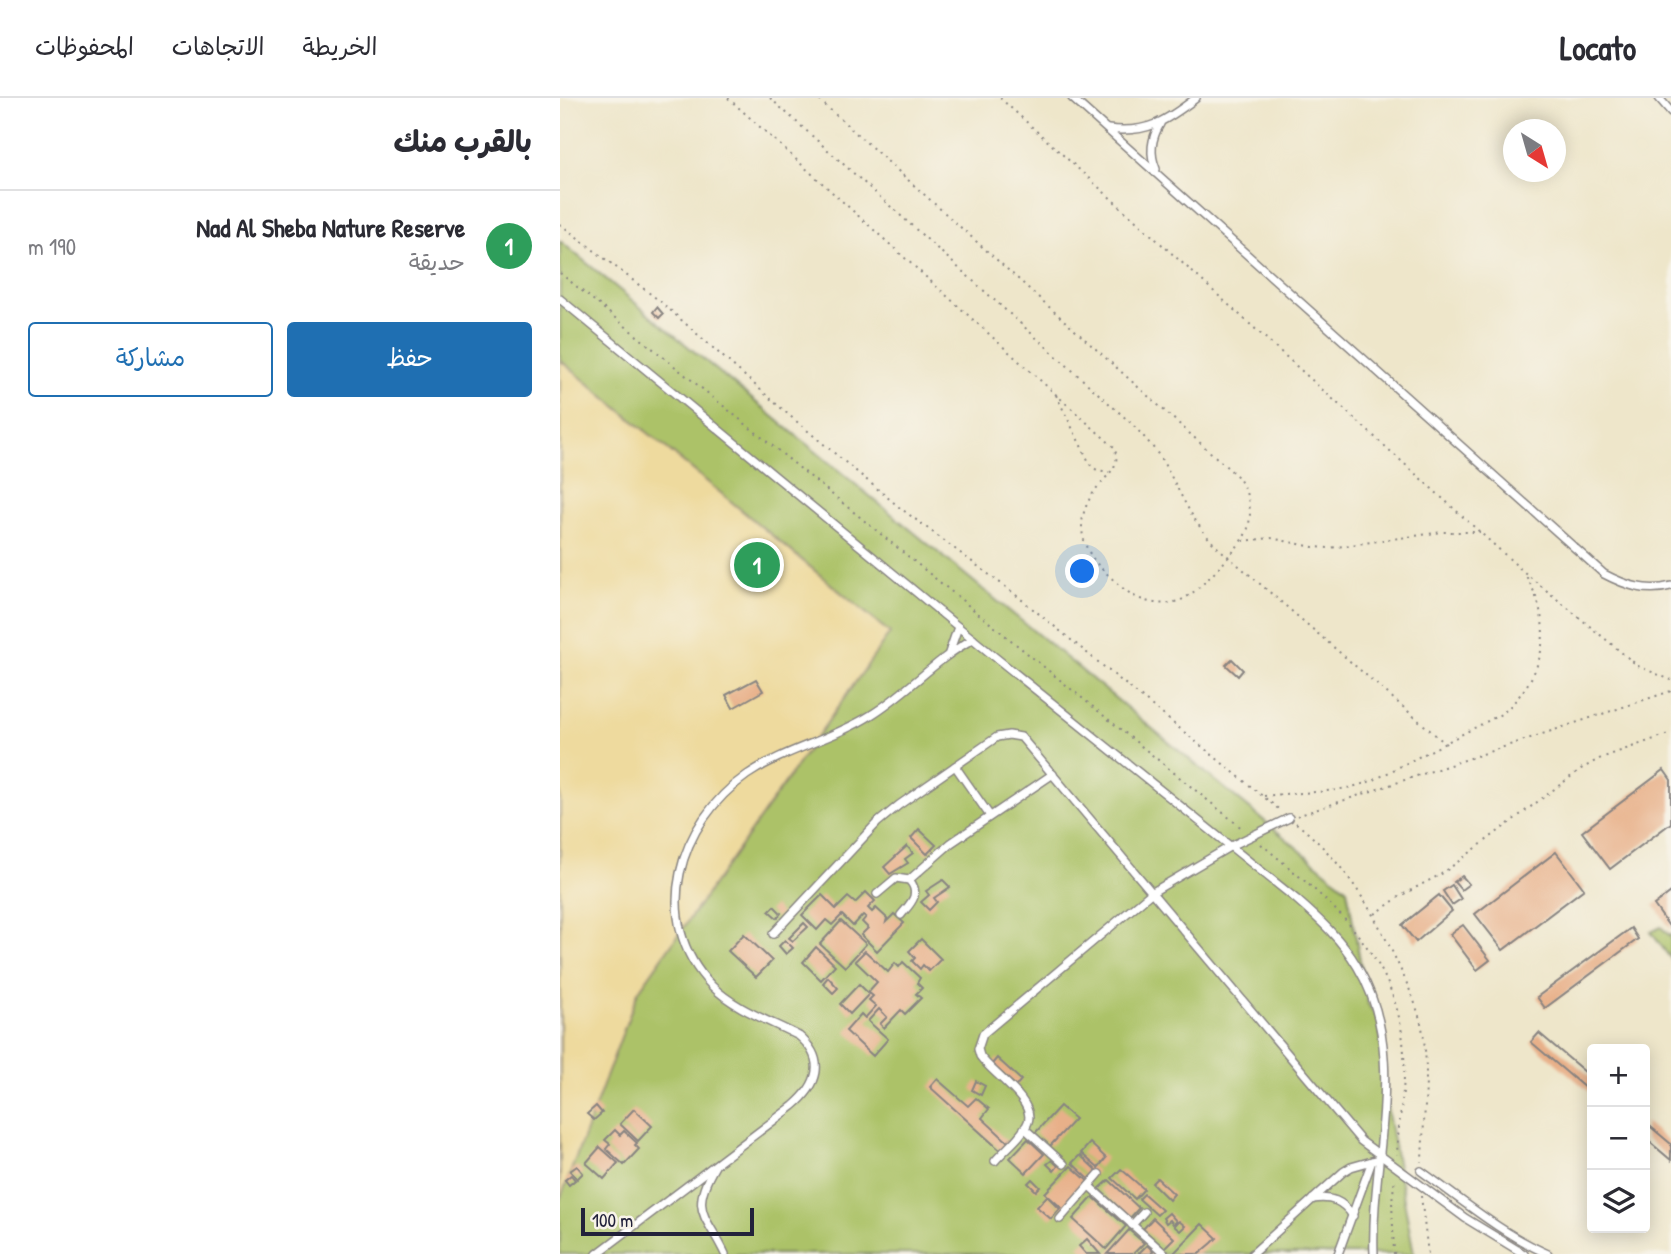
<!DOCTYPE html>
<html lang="ar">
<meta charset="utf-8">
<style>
body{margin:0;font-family:"Patrick Hand","Playpen Sans Arabic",sans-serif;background:#f7f7f7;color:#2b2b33;direction:rtl}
.controls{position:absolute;right:21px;bottom:21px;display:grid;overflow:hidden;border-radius:7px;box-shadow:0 4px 18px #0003}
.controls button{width:63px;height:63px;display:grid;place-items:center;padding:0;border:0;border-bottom:2px solid #e1e1e2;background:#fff;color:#2b2b33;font:35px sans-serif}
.compass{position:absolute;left:943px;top:21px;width:63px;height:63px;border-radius:50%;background:#fff;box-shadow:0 4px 18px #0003;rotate:143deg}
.scale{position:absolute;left:21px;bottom:18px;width:173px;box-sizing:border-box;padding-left:7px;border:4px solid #22223b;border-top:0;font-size:19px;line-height:24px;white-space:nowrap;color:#22223b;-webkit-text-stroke:5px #f7f3e8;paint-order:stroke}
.you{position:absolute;left:523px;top:474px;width:24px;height:24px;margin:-18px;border:5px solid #fff;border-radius:50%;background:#1a73e8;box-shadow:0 0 0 10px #1a73e833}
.badge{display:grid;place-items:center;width:46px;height:46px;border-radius:50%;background:#1f6fb2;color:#fff;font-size:23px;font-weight:700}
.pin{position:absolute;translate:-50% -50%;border:4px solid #fff;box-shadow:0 2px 7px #0006}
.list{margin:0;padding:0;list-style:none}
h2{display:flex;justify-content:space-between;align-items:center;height:91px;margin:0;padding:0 28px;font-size:30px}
h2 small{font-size:23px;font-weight:400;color:#7c7c81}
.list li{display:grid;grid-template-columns:46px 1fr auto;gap:21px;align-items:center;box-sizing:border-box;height:112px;padding:0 28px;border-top:2px solid #e1e1e2}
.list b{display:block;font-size:26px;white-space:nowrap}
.list p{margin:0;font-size:23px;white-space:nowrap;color:#7c7c81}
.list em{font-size:23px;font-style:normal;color:#7c7c81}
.actions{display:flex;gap:14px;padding:21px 28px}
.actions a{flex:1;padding:16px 0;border:2px solid #1f6fb2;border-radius:7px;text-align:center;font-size:24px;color:#1f6fb2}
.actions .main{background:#1f6fb2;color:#fff}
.icon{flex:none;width:38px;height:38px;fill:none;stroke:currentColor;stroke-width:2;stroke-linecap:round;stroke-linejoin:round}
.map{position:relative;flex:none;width:1111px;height:1156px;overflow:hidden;direction:ltr}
header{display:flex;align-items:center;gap:42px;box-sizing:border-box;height:98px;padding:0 35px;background:#fff;border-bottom:2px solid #e1e1e2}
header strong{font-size:33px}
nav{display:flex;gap:38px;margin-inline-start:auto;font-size:24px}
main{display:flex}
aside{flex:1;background:#fff}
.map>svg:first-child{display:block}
</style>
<header>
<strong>Locato</strong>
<nav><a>الخريطة</a><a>الاتجاهات</a><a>المحفوظات</a></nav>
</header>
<main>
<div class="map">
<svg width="1111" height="1156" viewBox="0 0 1111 1156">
<rect width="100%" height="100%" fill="#f7f3e8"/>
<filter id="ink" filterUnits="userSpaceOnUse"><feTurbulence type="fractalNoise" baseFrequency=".0143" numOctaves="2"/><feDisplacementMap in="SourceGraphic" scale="14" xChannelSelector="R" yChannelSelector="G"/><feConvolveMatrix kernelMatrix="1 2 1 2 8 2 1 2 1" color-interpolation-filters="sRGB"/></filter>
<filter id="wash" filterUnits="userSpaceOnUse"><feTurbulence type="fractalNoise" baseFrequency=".00686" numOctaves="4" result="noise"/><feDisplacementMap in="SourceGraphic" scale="28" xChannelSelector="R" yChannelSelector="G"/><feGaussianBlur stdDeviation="1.57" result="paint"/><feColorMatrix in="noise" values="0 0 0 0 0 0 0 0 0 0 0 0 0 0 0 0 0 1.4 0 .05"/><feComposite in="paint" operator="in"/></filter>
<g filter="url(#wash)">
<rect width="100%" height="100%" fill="#eee6ca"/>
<!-- green -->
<g fill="#acc267" stroke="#677251" stroke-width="2">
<path d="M0 143 787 791 808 906 820 924 824 994 854 1156H0Z"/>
<path d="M1101 829 1109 837 1111 836V861L1091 834Z"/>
</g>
<!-- sand -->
<path fill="#eeda9e" stroke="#887e6c" stroke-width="2" d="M0 262 330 535 78 894 0 1102Z"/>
<g id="blocks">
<!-- building -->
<g fill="#e8b089">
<path d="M97 209 103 216 99 220 93 214Z"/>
<path d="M672 561 683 572 678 578 666 567Z"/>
<path d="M196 581 203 593 173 610 166 597Z"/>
<path d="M1104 672 1111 682V725L1050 771 1022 734Z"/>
<path d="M359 731 376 747 367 756 351 740Z"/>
<path d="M347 748 353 755 345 761 348 765 330 776 324 769Z"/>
<path d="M996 754 1024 791 943 852 915 816Z"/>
<path d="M902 778 909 786 901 792 894 784Z"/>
<path d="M383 782 390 789 374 800 377 804 369 812 361 804 369 797 366 793Z"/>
<path d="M892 787 901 801 892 807 883 793Z"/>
<path d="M306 794 315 803 308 810 312 814 316 810 327 820 326 824 334 816 344 825 317 853 301 837 308 830 302 824 306 819 303 817 293 828 282 817 272 827 266 822 257 832 242 817 262 797 276 811 288 799 295 805Z"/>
<path d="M1111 794V831L1094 807Z"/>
<path d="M879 797 892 813 856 844 842 827Z"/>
<path d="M214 808 221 815 217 820 209 813Z"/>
<path d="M281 823 306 846 285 869 260 846Z"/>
<path d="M244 825 248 829 233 843 229 840Z"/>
<path d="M903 827 930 862 917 872 890 836Z"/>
<path d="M1071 830 1078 841 985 910 977 899Z"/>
<path d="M184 836 212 863 196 879 168 853Z"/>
<path d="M361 841 381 861 369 873 363 867 360 871 352 863 355 860 349 853Z"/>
<path d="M225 842 233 850 226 856 219 848Z"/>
<path d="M256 849 275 867 261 882 243 864Z"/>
<path d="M305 853 328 874 335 865 339 869 343 864 360 880 357 885 362 890 356 896 361 900 345 916 341 912 324 930 320 926 327 919 319 911 308 923 328 941 313 958 286 933 301 916 305 920 316 908 309 902 313 898 308 894 317 884 295 863Z"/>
<path d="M268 879 278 890 273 895 263 885Z"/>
<path d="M299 886 309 896 290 916 280 906Z"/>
<path d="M979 935 1032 980V996L971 944Z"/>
<path d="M437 960 461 982 456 988 432 966Z"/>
<path d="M377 981 408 1008 416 1000 429 1011 422 1020 449 1045 441 1053 370 989Z"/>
<path d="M416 983 425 988 421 997 412 992Z"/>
<path d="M36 1008 42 1015 34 1022 27 1016Z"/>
<path d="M500 1008 515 1021 490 1048 475 1035Z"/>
<path d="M74 1011 92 1028 78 1043 60 1026Z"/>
<path d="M1085 1024 1111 1046V1062L1085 1040Z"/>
<path d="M55 1032 60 1037 64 1033 77 1045 75 1047 79 1051 64 1067 46 1051 50 1046 45 1042Z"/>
<path d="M468 1041 484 1056 466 1075 450 1060Z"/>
<path d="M530 1045 546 1060 538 1070 521 1055Z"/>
<path d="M40 1049 58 1065 44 1081 26 1065Z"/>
<path d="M520 1057 537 1073 529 1081 512 1065Z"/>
<path d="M492 1062 498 1068 494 1073 487 1066Z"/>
<path d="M17 1068 23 1075 17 1081 10 1073Z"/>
<path d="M511 1068 529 1084 504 1112 485 1095Z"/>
<path d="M561 1071 584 1091 575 1101 552 1080Z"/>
<path d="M11 1077 15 1082 9 1087 5 1082Z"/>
<path d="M597 1080 614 1096 609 1102 592 1085Z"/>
<path d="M472 1081 480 1089 476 1093 468 1085Z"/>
<path d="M549 1082 579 1110 570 1120 539 1091Z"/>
<path d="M584 1096 602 1112 597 1117 579 1101Z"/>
<path d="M487 1098 500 1111 491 1121 477 1109Z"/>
<path d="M533 1099 566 1128 546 1151 513 1121Z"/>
<path d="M609 1115 617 1124 613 1126 610 1122 606 1125 603 1120Z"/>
<path d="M593 1120 614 1140 604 1150 583 1131Z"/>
<path d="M619 1123 625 1128 620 1133 614 1128Z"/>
<path d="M642 1126 657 1140 652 1145 639 1156H613Z"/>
<path d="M569 1132 584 1145 573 1156H547Z"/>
<path d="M527 1141 540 1156H526L519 1148Z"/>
<path d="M587 1147 593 1153 591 1156H578Z"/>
</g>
</g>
</g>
<g filter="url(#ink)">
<use href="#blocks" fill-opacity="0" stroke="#888482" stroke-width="2"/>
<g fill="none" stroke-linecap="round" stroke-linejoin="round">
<!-- service casing -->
<g stroke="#888482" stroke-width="10">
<g id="service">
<path d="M512 0 1044 476C1065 487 1087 495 1111 488"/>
<path d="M1099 0 1111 14"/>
<path d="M548 31C587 36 606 23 636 0"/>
<path d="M596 71C589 55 591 41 600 26"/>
<path d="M0 201 430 555 736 801C759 821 782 842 797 868 850 955 810 1061 814 1156"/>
<path d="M389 555 398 529"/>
<path d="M395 668 430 718"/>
<path d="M349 782 391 745 493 676"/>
<path d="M317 796 336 780 349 782C362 796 350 806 341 817"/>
<path d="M213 836 317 725 339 707 437 639 449 637 461 639 801 1043 905 1120 964 1156"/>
<path d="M464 1030 504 1066"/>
<path d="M435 1063C445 1051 463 1038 468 1024 476 1003 431 975 420 958L418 951 423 936 591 795 671 748 729 720"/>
<path d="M155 1068C128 1114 147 1117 165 1156"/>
<path d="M861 1073C902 1102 942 1136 988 1156"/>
<path d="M529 1088 605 1156"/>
<path d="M753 1101C771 1098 783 1103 793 1118"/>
<path d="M500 1121 539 1076"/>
<path d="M572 1127 584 1114"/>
<path d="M37 1156 233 1008C258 987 267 962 239 938 210 923 175 911 152 888 88 822 119 724 187 677 225 651 272 642 311 617 347 595 376 561 413 541"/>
<path d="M692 1156 783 1074 791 1069 819 1061"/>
<path d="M778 1156 812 1063"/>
</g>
</g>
<!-- path -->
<g stroke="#888482" stroke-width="2" stroke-dasharray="2 5" stroke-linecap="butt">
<path d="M168 0 554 349C556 354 557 359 556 364 553 375 540 384 534 394 514 422 520 451 545 474 556 484 568 497 583 502 596 507 612 507 625 500 640 492 684 446 688 430 693 411 688 395 678 379L257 0"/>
<path d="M210 0 572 326C583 338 595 350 603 364 622 396 629 420 656 448L886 646"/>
<path d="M440 0 964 474 1078 568 1111 582"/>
<path d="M0 126 101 204 230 318 339 409 451 493 721 713"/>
<path d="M0 175 683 731"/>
<path d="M496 297 531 368 537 372 549 374"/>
<path d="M683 443 711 440 753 449 769 450 882 434H920"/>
<path d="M704 698C744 693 778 697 816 681L943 615C986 576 995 528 966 478"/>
<path d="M737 718 1111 593"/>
<path d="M736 725C784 763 813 812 838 866 849 890 861 915 864 942 869 982 863 1024 862 1064"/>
<path d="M701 746C771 805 839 856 844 956 846 989 838 1023 837 1057"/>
<path d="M815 816 842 797 883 775 1021 671 1041 660 1111 635"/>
<path d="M861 1098 868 1156"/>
<path d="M834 1156 832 1103 835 1080"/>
</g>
<!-- service -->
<use href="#service" stroke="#fff" stroke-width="7"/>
</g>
</g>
</svg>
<div class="controls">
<button>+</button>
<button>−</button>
<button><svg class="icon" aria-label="layers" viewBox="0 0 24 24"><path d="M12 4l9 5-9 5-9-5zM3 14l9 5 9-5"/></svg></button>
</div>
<svg class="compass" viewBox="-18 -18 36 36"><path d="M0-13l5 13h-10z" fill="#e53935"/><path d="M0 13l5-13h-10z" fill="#7c7c81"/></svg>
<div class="scale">100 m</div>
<div class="you"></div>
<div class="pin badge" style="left:197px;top:467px;background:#2e9e5b">1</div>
</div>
<aside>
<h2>بالقرب منك<small></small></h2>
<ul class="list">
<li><span class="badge" style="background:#2e9e5b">1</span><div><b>Nad Al Sheba Nature Reserve</b><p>حديقة</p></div><em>190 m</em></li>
</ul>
<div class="actions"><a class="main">حفظ</a><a>مشاركة</a></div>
</aside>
</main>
